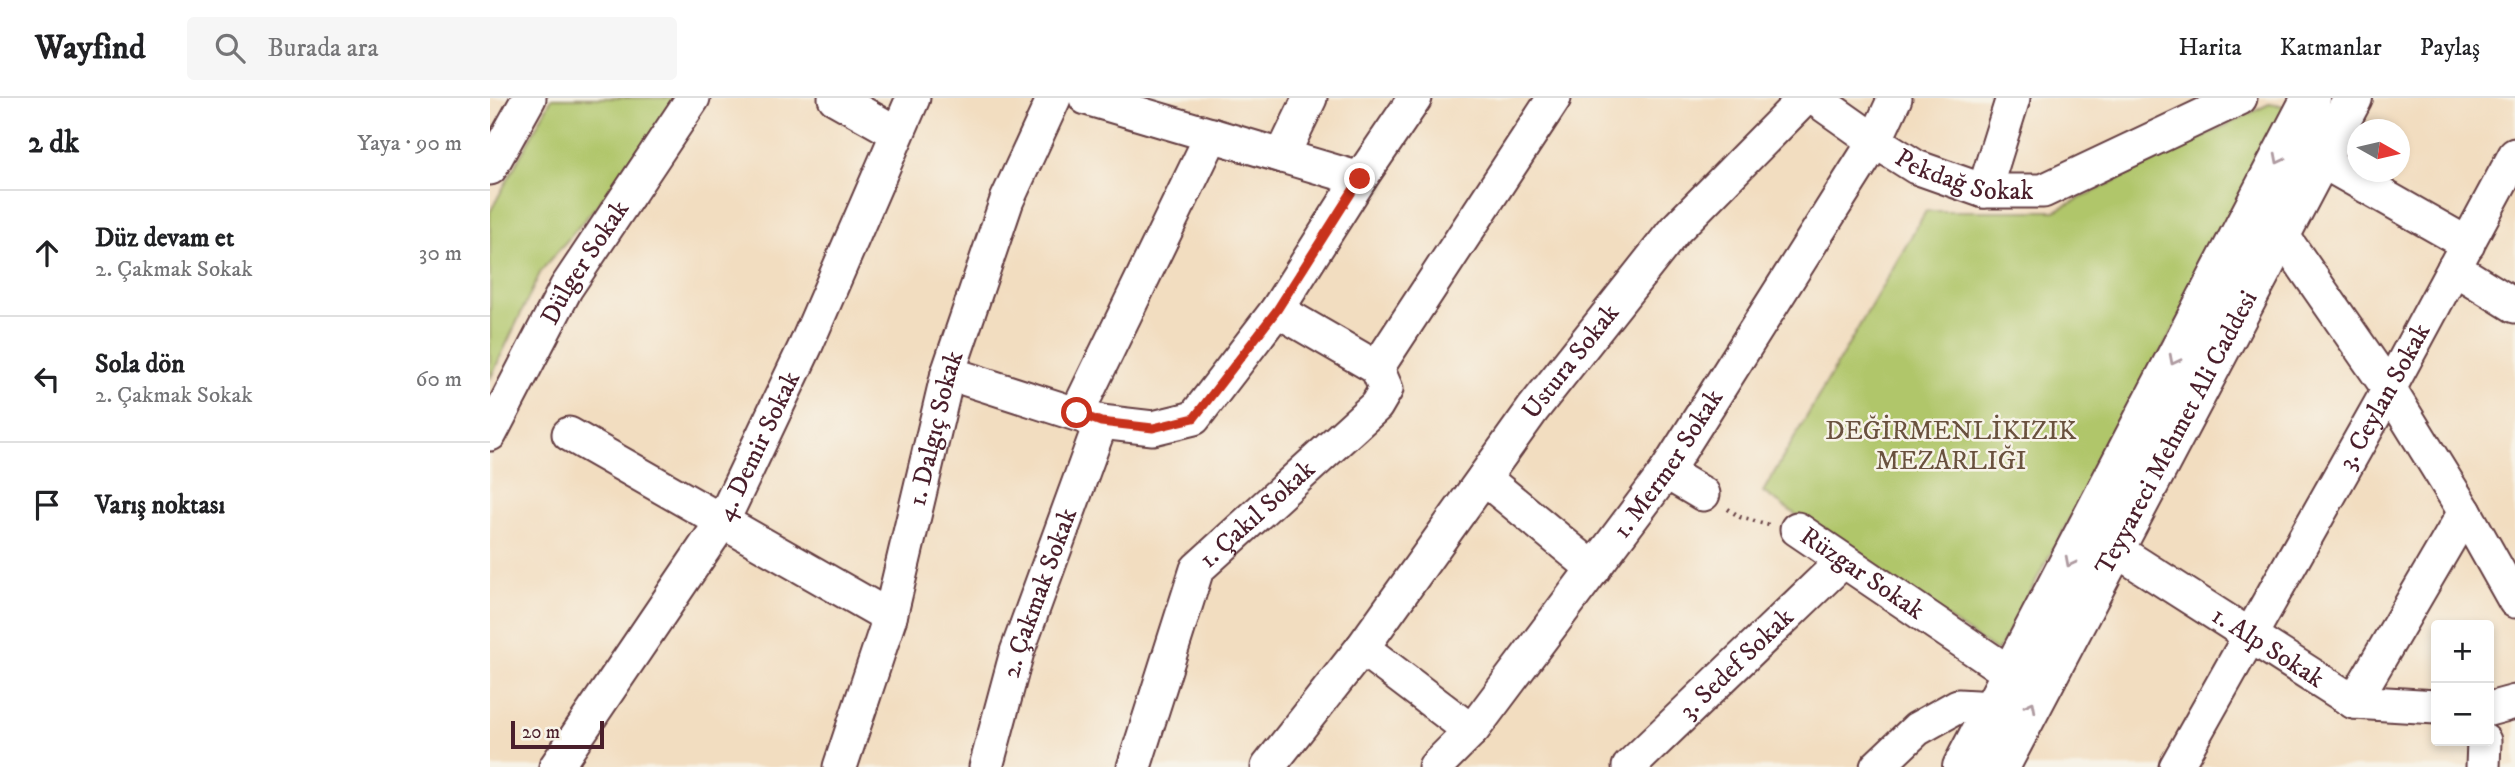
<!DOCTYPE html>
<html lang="tr">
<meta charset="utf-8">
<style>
body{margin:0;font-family:"IM FELL DW Pica",serif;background:#f6f6f6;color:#202124}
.controls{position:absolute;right:21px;bottom:21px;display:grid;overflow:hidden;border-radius:7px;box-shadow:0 4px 10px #0003}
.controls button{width:63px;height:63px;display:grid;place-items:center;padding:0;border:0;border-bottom:2px solid #e0e0e0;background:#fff;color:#202124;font:35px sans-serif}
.compass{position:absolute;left:1857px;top:21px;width:63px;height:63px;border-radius:50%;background:#fff;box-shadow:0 4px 10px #0003;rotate:98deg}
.scale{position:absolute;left:21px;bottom:18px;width:93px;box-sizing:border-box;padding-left:7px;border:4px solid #4a1f2b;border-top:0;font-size:19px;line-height:24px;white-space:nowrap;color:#4a1f2b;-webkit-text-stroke:5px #f7f3e8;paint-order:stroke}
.stop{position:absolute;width:21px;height:21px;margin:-16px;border:5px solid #c8321e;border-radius:50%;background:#fff}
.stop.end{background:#c8321e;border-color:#fff;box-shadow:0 2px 7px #0008}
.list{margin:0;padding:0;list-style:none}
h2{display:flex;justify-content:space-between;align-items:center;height:91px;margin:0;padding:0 28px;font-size:30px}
h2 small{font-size:23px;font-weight:400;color:#757577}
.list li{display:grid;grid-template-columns:46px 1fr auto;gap:21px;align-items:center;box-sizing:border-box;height:126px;padding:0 28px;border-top:2px solid #e0e0e0}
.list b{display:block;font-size:26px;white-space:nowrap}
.list p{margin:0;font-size:23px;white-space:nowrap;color:#757577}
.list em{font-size:23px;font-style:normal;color:#757577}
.icon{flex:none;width:38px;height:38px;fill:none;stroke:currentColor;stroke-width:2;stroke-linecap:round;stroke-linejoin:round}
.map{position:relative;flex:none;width:2025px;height:669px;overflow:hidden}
header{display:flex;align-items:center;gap:42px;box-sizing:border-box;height:98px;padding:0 35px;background:#fff;border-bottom:2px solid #e0e0e0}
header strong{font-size:33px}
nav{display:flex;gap:38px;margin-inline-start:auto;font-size:24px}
.search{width:490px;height:63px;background:#f6f6f6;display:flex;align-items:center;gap:18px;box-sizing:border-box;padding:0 24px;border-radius:7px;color:#757577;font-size:26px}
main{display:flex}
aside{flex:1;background:#fff}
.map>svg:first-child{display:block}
</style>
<header>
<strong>Wayfind</strong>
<div class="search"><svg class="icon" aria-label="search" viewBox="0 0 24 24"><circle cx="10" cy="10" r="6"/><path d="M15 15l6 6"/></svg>Burada ara</div>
<nav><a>Harita</a><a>Katmanlar</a><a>Paylaş</a></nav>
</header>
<main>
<aside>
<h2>2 dk<small>Yaya · 90 m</small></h2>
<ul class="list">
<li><svg class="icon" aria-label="ahead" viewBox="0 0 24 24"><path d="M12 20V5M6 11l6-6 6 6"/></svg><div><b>Düz devam et</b><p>2. Çakmak Sokak</p></div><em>30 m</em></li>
<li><svg class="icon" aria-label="left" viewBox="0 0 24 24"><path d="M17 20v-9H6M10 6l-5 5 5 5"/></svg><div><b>Sola dön</b><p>2. Çakmak Sokak</p></div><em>60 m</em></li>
<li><svg class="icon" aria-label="arrive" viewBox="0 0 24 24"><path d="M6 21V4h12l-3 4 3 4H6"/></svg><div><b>Varış noktası</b></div></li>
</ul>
</aside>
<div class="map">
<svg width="2025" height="669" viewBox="0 0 2025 669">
<rect width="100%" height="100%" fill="#f7f3e8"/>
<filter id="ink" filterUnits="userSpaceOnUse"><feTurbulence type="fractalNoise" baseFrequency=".0143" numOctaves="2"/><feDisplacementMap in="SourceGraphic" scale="14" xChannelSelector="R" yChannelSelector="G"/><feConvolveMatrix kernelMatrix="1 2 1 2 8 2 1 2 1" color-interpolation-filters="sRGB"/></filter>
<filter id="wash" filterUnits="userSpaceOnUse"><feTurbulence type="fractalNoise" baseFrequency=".00686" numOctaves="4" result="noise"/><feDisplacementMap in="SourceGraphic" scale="28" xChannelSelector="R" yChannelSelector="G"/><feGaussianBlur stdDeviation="1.57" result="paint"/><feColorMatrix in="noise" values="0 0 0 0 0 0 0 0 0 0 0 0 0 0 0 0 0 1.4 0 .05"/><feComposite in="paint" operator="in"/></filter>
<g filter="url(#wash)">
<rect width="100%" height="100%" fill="#f2ddc0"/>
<!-- green -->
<g fill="#b0c66a" stroke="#7d724a" stroke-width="2">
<path d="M62 0H187L142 66 51 173 0 281V114Z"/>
<path d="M1779 6 1805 9 1507 554 1273 394 1436 113H1565Z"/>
</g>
</g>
<g filter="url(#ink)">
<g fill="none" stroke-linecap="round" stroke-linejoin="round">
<!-- street casing -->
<g stroke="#633c41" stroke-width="37">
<g id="street">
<path d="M345 0 407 35"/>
<path d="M596 0 870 81"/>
<path id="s1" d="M1324 0 1385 43 1426 69 1494 93H1553L1750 0"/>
<path d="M792 58 820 0"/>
<path d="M1830 62 1978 146"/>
<path d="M0 70 39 0"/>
<path d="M1494 93 1523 0"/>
<path d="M1792 137 1899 291 1975 414 2025 503"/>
<path d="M1964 170 2025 208"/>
<path d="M787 212 887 270"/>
<path d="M458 275 608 323"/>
<path d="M587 315 722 37"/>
<path id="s2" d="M0 336 76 190 203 0"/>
<path d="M79 336 400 519"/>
<path d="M1176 374 1213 396"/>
<path d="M994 380 1104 471"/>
<path id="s3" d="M1307 431 1521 576"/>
<path id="s4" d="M1623 450 1864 604 1946 609"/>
<path d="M872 550 981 633"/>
<path d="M1864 604 1975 414"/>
<path d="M1999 611 2025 604"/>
<path id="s5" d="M66 669 232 424 316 247 423 0"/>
<path id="s6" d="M350 669 400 519 458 275 517 102 564 0"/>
<path id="s7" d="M496 669 527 554 611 324 663 330 704 320 787 212 870 81 925 0"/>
<path id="s8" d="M644 669 707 471 886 308 896 291 887 270 1064 0"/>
<path id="s9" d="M778 669 872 550 1043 311 1184 133 1315 0"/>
<path id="s10" d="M945 669 984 630 1176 374 1385 43 1405 0"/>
<path id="s11" d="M1139 669 1352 464"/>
<path d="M1387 669 1427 631 1468 608 1504 610"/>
<path id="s12" d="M1686 669 1899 291 2025 57"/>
<path d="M1993 669 1994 643"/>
</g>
</g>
<!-- primary casing -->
<g stroke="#633c41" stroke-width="42">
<g id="primary">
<path d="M1472 669 1821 0"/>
<path id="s13" d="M1510 669 1863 0"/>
</g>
</g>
<!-- path -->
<path stroke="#633c41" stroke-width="4.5" stroke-dasharray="2 5" stroke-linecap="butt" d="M1238 411 1250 419 1279 427"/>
<!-- street -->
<use href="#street" stroke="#fff" stroke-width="33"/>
<!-- primary -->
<use href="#primary" stroke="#fff" stroke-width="38"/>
</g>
<!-- one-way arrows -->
<defs><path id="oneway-chevron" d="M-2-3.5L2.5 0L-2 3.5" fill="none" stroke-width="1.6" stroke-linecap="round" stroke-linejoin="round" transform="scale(1.75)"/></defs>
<g stroke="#ae9aa0">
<use href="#oneway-chevron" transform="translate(1789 61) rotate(117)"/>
<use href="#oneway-chevron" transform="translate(1684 262) rotate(117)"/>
<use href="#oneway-chevron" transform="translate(1580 464) rotate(117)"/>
<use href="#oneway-chevron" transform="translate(1541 608) rotate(-63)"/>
</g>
</g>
<g fill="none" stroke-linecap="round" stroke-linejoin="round" filter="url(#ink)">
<!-- route -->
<path stroke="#c8321e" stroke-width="9" d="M587 315 611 324 663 330 704 320 787 212 870 81"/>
</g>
<g text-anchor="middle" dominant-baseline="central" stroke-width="5" stroke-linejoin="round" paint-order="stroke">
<!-- street labels -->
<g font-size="26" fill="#4a1f2b" stroke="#f7f3e8">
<text stroke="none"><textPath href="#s1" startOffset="173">Pekdağ Sokak</textPath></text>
<text stroke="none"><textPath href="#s2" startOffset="196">Dülger Sokak</textPath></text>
<text stroke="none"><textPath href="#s9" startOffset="506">Ustura Sokak</textPath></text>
<text stroke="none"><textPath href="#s12" startOffset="425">3. Ceylan Sokak</textPath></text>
<text stroke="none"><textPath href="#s6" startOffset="352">1. Dalgıç Sokak</textPath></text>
<text stroke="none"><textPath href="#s13" startOffset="378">Teyyareci Mehmet Ali Caddesi</textPath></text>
<text stroke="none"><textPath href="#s5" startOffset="380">4. Demir Sokak</textPath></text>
<text stroke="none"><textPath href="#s10" startOffset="383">1. Mermer Sokak</textPath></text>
<text stroke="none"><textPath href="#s8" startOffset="289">1. Çakıl Sokak</textPath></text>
<text stroke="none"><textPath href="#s3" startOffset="79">Rüzgar Sokak</textPath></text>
<text stroke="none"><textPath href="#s7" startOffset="182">2. Çakmak Sokak</textPath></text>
<text stroke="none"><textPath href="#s4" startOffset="184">1. Alp Sokak</textPath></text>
<text stroke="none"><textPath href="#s11" startOffset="149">3. Sedef Sokak</textPath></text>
</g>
<!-- park labels -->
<g font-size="26" fill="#69513e" stroke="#f7f3e8">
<text x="1461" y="333">DEĞİRMENLİKIZIK<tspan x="1461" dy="30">MEZARLIĞI</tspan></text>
</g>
</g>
</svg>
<div class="controls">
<button>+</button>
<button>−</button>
</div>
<svg class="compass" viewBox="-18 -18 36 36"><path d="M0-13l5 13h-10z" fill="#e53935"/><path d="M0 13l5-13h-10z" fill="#757577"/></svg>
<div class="scale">20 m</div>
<div class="stop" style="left:587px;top:315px"></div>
<div class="stop end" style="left:870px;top:81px"></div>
</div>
</main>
